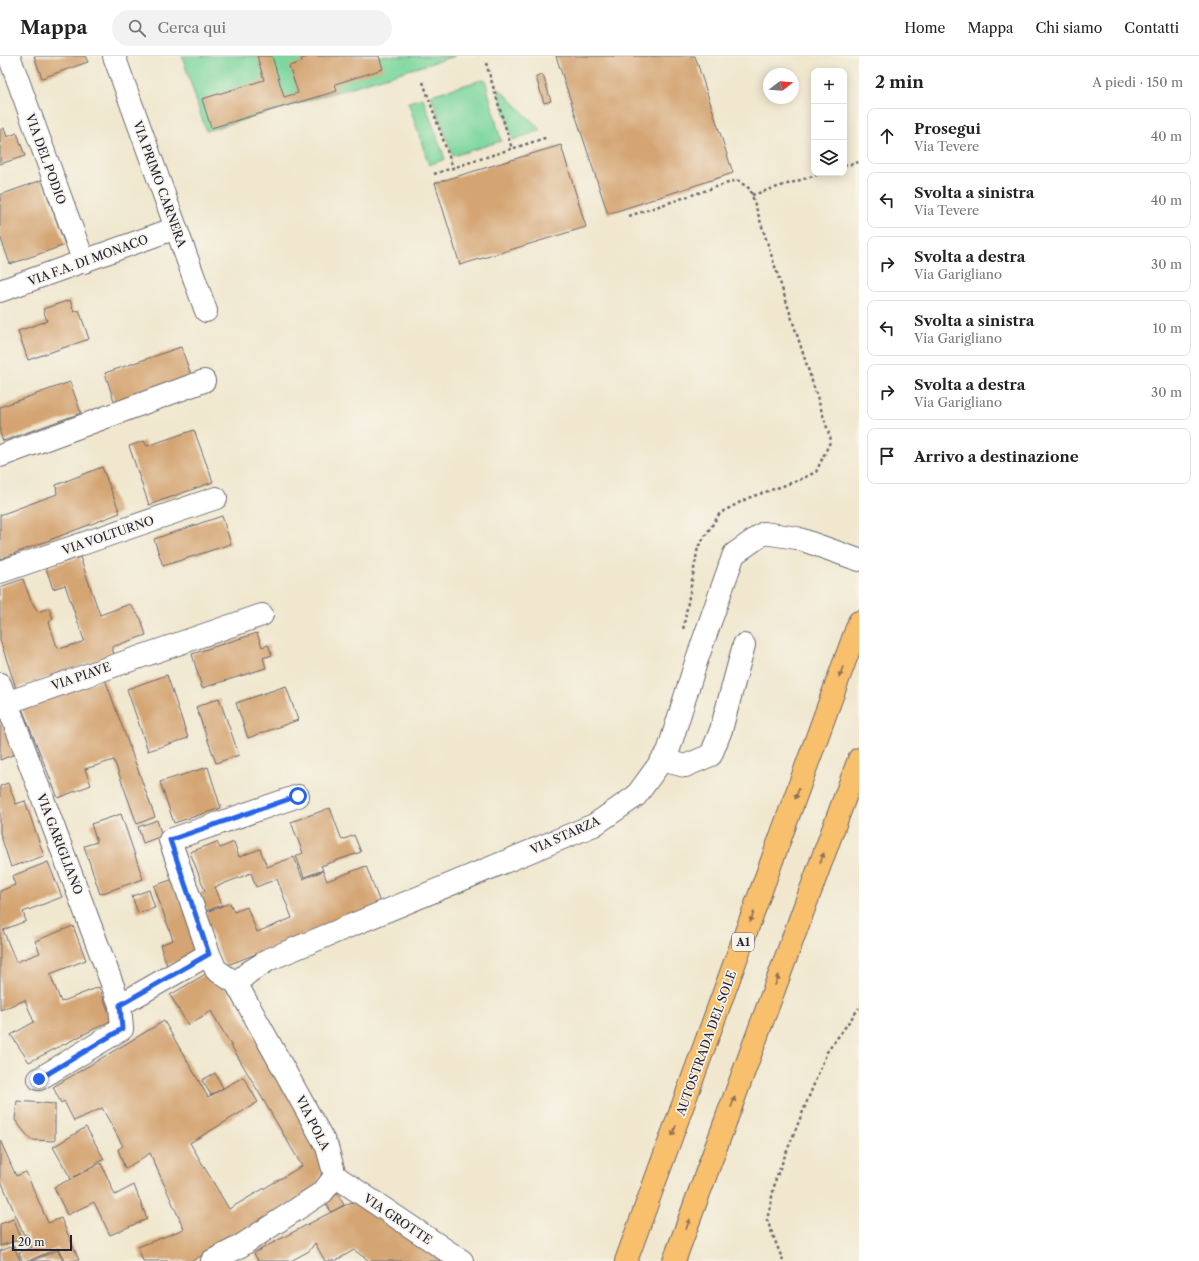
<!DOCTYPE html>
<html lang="it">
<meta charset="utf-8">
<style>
body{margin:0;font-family:"Libre Caslon Text",serif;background:#f2f2f2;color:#222}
.controls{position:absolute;right:12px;top:12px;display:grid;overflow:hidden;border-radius:8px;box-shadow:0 2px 10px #0003}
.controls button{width:36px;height:36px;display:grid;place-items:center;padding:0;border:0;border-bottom:1px solid #e0e0e0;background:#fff;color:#222;font:20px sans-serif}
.compass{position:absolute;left:763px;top:12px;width:36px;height:36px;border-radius:50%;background:#fff;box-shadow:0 2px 10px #0003;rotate:73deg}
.scale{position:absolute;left:12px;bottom:10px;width:60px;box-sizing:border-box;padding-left:4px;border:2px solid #22223b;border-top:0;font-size:11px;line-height:14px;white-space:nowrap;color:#22223b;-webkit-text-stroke:3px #f7f3e8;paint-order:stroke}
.stop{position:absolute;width:12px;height:12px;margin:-9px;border:3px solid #2563eb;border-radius:50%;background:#fff}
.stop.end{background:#2563eb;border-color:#fff;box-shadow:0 1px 4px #0008}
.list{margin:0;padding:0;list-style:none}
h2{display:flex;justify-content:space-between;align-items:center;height:52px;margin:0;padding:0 16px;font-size:17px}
h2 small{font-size:13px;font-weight:400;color:#767676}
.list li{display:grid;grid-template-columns:26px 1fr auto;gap:12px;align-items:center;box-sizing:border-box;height:56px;margin:0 8px 8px;padding:0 8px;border:1px solid #e0e0e0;border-radius:8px}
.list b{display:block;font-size:15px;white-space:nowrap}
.list p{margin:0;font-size:13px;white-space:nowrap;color:#767676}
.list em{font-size:13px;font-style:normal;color:#767676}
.icon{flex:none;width:22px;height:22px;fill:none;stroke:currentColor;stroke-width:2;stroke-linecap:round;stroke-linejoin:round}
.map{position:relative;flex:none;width:859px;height:1205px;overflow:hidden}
header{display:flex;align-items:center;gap:24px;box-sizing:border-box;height:56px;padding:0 20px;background:#fff;border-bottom:1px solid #e0e0e0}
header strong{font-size:19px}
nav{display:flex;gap:22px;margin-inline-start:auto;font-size:14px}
.search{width:280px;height:36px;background:#f2f2f2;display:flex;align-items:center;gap:10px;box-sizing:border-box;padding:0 14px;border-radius:22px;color:#767676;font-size:15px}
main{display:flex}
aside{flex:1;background:#fff}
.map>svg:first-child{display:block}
</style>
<header>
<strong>Mappa</strong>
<div class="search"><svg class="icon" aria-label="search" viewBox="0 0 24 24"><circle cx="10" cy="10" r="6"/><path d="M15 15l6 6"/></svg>Cerca qui</div>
<nav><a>Home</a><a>Mappa</a><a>Chi siamo</a><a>Contatti</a></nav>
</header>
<main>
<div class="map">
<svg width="859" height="1205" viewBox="0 0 859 1205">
<rect width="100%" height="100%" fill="#f7f3e8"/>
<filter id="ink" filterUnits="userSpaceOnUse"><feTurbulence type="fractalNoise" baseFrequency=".025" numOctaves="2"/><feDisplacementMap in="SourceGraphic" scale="8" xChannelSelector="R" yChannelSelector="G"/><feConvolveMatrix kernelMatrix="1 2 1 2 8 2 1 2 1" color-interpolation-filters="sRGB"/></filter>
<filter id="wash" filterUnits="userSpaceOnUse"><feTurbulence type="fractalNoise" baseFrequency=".012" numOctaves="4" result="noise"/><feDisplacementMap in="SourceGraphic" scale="16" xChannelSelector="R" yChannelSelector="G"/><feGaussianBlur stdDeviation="0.9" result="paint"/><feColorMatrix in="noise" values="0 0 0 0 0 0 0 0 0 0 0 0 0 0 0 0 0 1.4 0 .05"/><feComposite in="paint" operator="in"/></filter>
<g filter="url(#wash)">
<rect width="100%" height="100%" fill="#f0e7ce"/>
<!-- green -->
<g fill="#7dd79d" stroke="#507c6c">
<path d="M182 0H455L206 75Z"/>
<path d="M485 23 501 85 453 100 431 39Z"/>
<path d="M497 30 541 74 513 84Z"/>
<path d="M423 42 445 103 429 109 408 46Z"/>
</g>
<g id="blocks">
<!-- building -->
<g fill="#d4a472">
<path d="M34 0H85L88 6 42 22Z"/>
<path d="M257 0H272L284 41 298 37 289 10 302 6 301 3 312 0H379L383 13 335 28 337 35 211 72 202 43 264 24Z"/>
<path d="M556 0H695L733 117 608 158Z"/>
<path d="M543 19 551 45 544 47 536 21Z"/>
<path d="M4 72 7 81 17 77 25 100 0 108V74Z"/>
<path d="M561 89 586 171 460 209 435 127Z"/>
<path d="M42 124 65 189 10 208 0 180V139Z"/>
<path d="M70 244 74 256 79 254 89 283 28 304 18 275 47 265 43 253Z"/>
<path d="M181 291 192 322 115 348 105 317Z"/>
<path d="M70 326 81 357 3 385 0 377V351Z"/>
<path d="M194 374 213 426 149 449 129 390 144 385 147 390Z"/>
<path d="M102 411 120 457 0 503V459L57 438 56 429Z"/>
<path d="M222 460 231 488 163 510 154 483Z"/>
<path d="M80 501 100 559 130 548 141 563 146 579 112 591 114 599 16 632 0 584V531L23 523 31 545 38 556 49 552 53 563 49 566 56 588 59 593 82 586 84 584 65 529 53 533 46 512Z"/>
<path d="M257 577 262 591 268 589 272 599 263 602 266 612 202 632 192 598Z"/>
<path d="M167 619 188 682 148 695 127 633Z"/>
<path d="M105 623 155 761 137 768 114 704 85 713 91 729 58 742 21 650Z"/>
<path d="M286 630 298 664 248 682 236 647Z"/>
<path d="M219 642 239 699 216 707 196 651Z"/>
<path d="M5 659 18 697 0 704V661Z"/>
<path d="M208 711 221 752 174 767 160 726Z"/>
<path d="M8 727 16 748 25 745 44 800 11 811 0 777V730Z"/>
<path d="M330 752 342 784 354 779 361 796 321 810 323 814 304 821 296 800 303 797 291 766Z"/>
<path d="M121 758 143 823 100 838 84 790 97 786 91 768Z"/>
<path d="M157 764 162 780 143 787 138 771Z"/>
<path d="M217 786 220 792 234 786 239 801 260 793 267 811 294 801 303 823 323 815 327 825 366 810 381 849 225 910 204 857 230 847 234 856 247 851 257 876 292 862 277 823 256 831 251 817 215 831 222 849 206 855 200 837 205 835 190 796Z"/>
<path d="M48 806 62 841 23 856 26 865 3 874 16 906 40 897 35 885 73 870 86 904 50 918 61 946 99 931 112 964 29 1006 11 979 34 966 25 944 0 954V835L15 829 12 820Z"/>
<path d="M179 821 205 896 167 909 160 889 173 884 154 830Z"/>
<path d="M149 834 155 852 138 857 132 840Z"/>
<path d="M214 913 320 1092 323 1103 321 1119 314 1134 192 1205H143L138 1191 184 1173 150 1097 125 1113 118 1093 123 1090 102 1052 74 1065 64 1045 61 1047 53 1031 164 965 208 1041 243 1021 258 1046 190 1087 229 1153 302 1110 211 955 188 969 170 939Z"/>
<path d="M215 1017 223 1032 211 1039 202 1024Z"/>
<path d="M17 1045 55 1048V1085L31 1084 15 1064Z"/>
<path d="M86 1071 104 1103 74 1121 101 1107 115 1139 134 1129 147 1163 110 1179 94 1146 67 1159 54 1131 71 1123 53 1091Z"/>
<path d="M0 1084 16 1120 26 1116 48 1167 61 1162 79 1204 64 1205 58 1192 28 1205H22L19 1197 32 1191 27 1178 24 1179 2 1127 0 1128Z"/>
<path d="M336 1135 344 1149 331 1156 354 1145 445 1205H369L354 1194 335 1205H325L315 1187 309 1195 291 1205H258L254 1197 331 1156 323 1142Z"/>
<path d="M14 1163 21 1183 0 1190V1168Z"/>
<path d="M14 1190 20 1205H0V1195Z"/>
<path d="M58 1194 63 1205H31Z"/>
</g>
</g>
</g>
<g filter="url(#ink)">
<use href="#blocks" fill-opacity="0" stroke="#6a676e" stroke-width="1"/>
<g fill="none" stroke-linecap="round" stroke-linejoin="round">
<!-- minor casing -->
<g stroke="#6a676e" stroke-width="24">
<g id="minor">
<path d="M9 0 84 206"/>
<path d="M114 0 206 255"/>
<path d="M0 235 176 172"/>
<path d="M0 400 204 325"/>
<path d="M0 516 216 442"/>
<path d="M0 628 120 949 209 898 216 914 236 927 327 1091 335 1120 323 1136 239 1191 212 1205"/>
<path d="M0 649 262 559"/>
<path d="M662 704 685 710 711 699 721 674 744 589"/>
<path d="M209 898 170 784 298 740"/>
<path d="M236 927 249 916 270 903 594 769 636 740 668 696 697 603 734 498 764 477 797 482 859 504"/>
<path d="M39 1023 122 973 120 949"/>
<path d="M335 1120 462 1205"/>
</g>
</g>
<!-- highway casing -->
<g stroke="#6a676e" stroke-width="24">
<g id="highway">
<path d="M626 1205 859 566"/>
<path d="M674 1205 859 703"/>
</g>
</g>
<!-- path -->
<g stroke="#6a676e" stroke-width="2.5" stroke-dasharray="3 3" stroke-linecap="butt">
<path d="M486 7 512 93"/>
<path d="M423 26 453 112"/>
<path d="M844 110 859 106"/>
<path d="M434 118 548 81"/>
<path d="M752 139 823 117"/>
<path d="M629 160 737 124 750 133 831 384 816 416 797 425 748 442 720 457 698 491 683 574"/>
<path d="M783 1205 767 1164 776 1122 827 996 859 952"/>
</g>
<!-- minor -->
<use href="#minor" stroke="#fff" stroke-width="22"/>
<!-- highway -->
<use href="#highway" stroke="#f8bf6c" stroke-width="22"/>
</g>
<!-- one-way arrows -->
<defs><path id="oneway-solid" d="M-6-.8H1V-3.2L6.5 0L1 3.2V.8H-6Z"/></defs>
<g fill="#8d7054">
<use href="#oneway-solid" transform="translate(841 616) rotate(110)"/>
<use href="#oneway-solid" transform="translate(797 738) rotate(110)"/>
<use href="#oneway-solid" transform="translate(822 802) rotate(-70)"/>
<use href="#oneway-solid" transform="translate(752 861) rotate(110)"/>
<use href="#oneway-solid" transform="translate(777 924) rotate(-70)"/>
<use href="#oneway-solid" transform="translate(733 1046) rotate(-70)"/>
<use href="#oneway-solid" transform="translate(674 1075) rotate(110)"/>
<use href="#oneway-solid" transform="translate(688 1168) rotate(-70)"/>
</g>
</g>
<g fill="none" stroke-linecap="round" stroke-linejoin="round" filter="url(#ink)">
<!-- route -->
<path stroke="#2563eb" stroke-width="5" d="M39 1023 122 973 120 949 209 898 170 784 298 740"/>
</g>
<g text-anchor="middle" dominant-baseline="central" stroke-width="3.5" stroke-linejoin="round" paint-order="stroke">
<!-- shield labels -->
<rect fill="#f7f3e8" stroke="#62616f" stroke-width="1" x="732" y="877" width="22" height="18" rx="3"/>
<g font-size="11" font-weight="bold" fill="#22223b">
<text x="743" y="886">A1</text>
</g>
<!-- street labels -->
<g font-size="12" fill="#22223b" stroke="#f7f3e8">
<text transform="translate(46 103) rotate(70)">VIA DEL PODIO</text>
<text transform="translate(160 128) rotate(70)">VIA PRIMO CARNERA</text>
<text transform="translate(88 204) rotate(-20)">VIA F.A. DI MONACO</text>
<text transform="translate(108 479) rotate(-19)">VIA VOLTURNO</text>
<text transform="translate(81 620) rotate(-19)">VIA PIAVE</text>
<text transform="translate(565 779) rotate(-24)">VIA STARZA</text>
<text transform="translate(60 788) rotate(69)">VIA GARIGLIANO</text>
<text transform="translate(706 987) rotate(-70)">AUTOSTRADA DEL SOLE</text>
<text transform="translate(313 1067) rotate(63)">VIA POLA</text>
<text transform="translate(398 1163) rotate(34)">VIA GROTTE</text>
</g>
</g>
</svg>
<div class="controls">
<button>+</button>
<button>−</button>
<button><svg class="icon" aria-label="layers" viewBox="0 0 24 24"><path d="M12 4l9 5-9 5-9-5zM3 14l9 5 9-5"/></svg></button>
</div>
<svg class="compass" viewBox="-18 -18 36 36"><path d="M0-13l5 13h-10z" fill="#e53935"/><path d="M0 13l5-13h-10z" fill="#767676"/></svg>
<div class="scale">20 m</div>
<div class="stop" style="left:298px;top:740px"></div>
<div class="stop end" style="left:39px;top:1023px"></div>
</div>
<aside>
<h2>2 min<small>A piedi · 150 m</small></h2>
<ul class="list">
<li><svg class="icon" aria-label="ahead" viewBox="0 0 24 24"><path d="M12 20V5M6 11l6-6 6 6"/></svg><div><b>Prosegui</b><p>Via Tevere</p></div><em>40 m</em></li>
<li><svg class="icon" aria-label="left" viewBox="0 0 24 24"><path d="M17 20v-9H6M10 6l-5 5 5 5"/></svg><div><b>Svolta a sinistra</b><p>Via Tevere</p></div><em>40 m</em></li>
<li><svg class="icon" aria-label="right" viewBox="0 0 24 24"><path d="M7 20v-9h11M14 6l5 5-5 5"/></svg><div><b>Svolta a destra</b><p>Via Garigliano</p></div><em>30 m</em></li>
<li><svg class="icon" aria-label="left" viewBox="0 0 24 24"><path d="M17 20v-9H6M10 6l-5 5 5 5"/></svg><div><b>Svolta a sinistra</b><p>Via Garigliano</p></div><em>10 m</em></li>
<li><svg class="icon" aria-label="right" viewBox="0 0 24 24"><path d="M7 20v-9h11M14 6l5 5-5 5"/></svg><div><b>Svolta a destra</b><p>Via Garigliano</p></div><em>30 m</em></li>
<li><svg class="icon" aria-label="arrive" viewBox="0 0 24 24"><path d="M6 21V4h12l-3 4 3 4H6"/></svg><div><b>Arrivo a destinazione</b></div></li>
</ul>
</aside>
</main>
